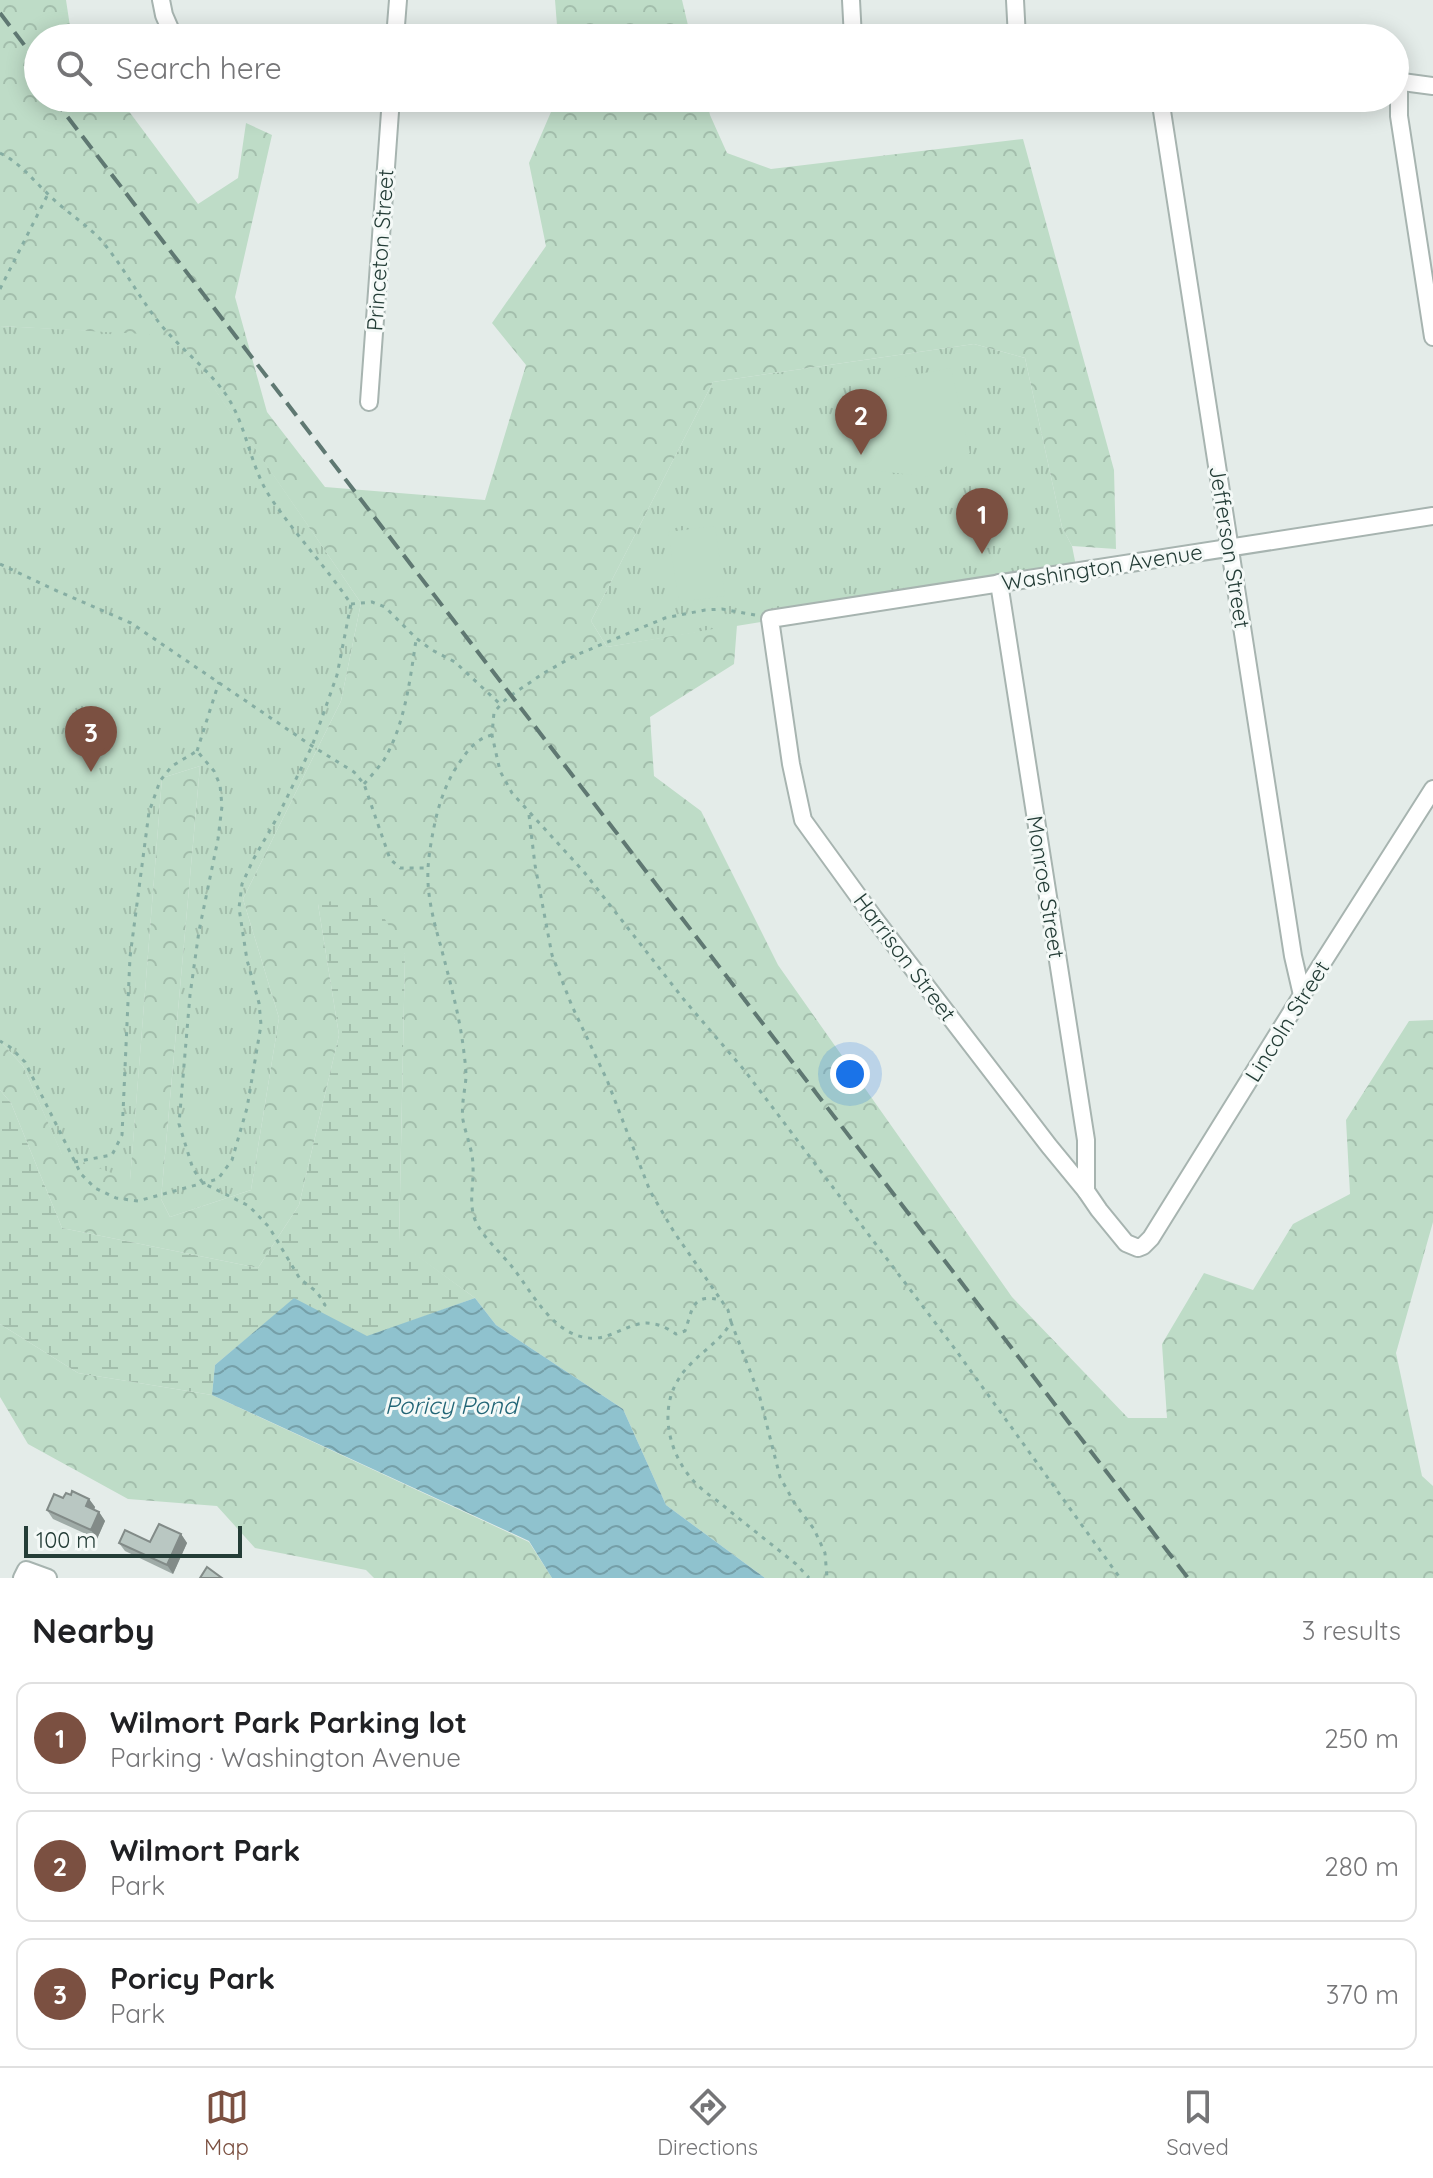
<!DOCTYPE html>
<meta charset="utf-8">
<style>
body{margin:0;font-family:Quicksand,sans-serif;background:#f6f6f6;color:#202124}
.scale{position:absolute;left:24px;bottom:20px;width:218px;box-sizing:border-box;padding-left:8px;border:4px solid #243d37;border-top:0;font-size:22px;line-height:28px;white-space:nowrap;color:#243d37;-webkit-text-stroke:6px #f4f9f7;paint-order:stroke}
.you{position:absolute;left:850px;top:1074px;width:28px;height:28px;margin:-20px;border:6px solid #fff;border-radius:50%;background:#1a73e8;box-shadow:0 0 0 12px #1a73e833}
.badge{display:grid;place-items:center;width:52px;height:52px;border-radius:50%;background:#7b5041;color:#fff;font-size:26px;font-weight:700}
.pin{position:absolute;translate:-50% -66px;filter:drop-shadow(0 2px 4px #0008)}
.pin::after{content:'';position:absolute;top:42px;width:28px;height:24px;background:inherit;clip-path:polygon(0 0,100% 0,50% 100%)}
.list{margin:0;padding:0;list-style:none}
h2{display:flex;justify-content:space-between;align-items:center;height:104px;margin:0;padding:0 32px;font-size:34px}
h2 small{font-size:26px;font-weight:400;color:#757577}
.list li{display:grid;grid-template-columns:52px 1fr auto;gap:24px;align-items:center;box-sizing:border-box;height:112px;margin:0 16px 16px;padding:0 16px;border:2px solid #e0e0e0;border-radius:16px}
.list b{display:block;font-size:30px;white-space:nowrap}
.list p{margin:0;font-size:26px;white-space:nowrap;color:#757577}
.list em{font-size:26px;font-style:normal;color:#757577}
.icon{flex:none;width:44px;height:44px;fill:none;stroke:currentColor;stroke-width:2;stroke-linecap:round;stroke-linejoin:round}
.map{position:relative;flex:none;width:1433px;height:1578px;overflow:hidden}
.search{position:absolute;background:#fff;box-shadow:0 4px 20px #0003;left:24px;right:24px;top:24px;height:88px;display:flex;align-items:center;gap:20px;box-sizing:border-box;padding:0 28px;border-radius:44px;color:#757577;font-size:30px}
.sheet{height:488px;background:#fff}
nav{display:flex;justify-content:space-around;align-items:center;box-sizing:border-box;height:112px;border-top:2px solid #e0e0e0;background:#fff;font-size:22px;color:#757577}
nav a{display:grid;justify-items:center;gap:4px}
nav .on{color:#7b5041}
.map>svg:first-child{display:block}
</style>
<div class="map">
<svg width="1433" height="1578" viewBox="0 0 1433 1578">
<defs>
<pattern id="grass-tufts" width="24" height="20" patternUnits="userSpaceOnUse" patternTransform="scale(2)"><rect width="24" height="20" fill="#bedcc7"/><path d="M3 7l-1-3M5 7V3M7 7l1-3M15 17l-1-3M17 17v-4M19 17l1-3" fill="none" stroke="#a3beac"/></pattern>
<pattern id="forest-crowns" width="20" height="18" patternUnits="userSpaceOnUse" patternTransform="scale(2)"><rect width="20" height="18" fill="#bedcc7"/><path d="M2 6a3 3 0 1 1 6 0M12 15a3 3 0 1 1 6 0" fill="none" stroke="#a3beac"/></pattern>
<pattern id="wetland-marsh" width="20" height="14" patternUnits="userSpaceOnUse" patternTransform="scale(2)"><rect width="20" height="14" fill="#bedcc7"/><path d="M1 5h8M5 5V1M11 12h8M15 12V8" fill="none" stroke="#a3beac"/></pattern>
<pattern id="water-waves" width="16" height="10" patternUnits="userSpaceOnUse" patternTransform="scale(2)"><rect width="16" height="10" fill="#8fc2ce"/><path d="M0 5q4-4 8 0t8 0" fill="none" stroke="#759fa8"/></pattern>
</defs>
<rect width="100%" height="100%" fill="#e4ece9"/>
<!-- grass -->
<g fill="url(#grass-tufts)">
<path d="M0 326 178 335 361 603 341 701 243 899 279 1018 251 1190 170 1217 161 1199 200 766 162 778 130 1181 62 1155 23 1066 0 1041Z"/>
<path d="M974 344 1025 358 1062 527 1072 546 1077 571 607 647 591 621 713 382Z"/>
</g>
<!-- forest -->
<g fill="url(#forest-crowns)">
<path d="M0 0H66L71 33 75 38H38V98H119L198 204 238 178 246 123 272 135 235 297 267 412 325 487 485 500 526 365 492 323 546 246 529 163 557 98H706L710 115 727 153 771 169 1023 139 1114 470 1116 549 1072 546 1062 527 1025 358 974 344 713 382 591 621 607 647 737 625 734 664 650 717 654 776 701 811 778 965 1012 1297 1128 1418H1167L1162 1344 1204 1273 1253 1290 1293 1224 1350 1194 1346 1120 1409 1021 1433 1020V1222L1396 1353 1422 1476 1433 1486V1578H765L666 1505 623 1409 496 1325 475 1298 399 1243 405 954 318 904 339 1035 299 1205 258 1268 62 1228 11 1103 0 1090V1041L23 1066 62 1154 130 1180 162 778 200 766 161 1199 170 1217 251 1190 279 1018 243 899 341 701 361 603 178 336 0 326Z"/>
<path d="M555 0H682L691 38H558Z"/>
<path d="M0 1324 78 1373 212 1395 529 1542 552 1578H374L366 1570 255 1548 217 1506 128 1499 28 1444 0 1397Z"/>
</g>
<!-- wetland -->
<path fill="url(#wetland-marsh)" d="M370 893 405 954 399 1242 475 1298 367 1337 294 1299 215 1365 212 1395 78 1373 0 1324V1090L11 1103 62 1228 258 1268 299 1205 339 1035 318 904Z"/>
<!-- pitch -->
<g fill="#bedcc7">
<path d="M951 368 970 453 928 477 871 470 847 428 854 386Z"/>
<path d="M715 526 725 596 679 602 668 532Z"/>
</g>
<!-- water -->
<path fill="url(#water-waves)" d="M294 1298 367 1336 475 1298 496 1325 623 1409 666 1505 765 1578H552L529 1541 212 1395 215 1365Z"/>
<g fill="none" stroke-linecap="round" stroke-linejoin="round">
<!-- minor casing -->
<g stroke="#a7b4b0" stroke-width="20">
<g id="minor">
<path d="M161 0 164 15 174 38"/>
<path d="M851 0 853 38"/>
<path d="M1015 0 1017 38"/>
<path d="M395 38 398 0"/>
<path d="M1395 81 1433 86"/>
<path d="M1399 81V116L1433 337"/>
<path d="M1160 98 1293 956 1302 995"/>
<path d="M369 402 391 98"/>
<path d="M1433 516 770 619 791 764 803 820 874 918 1049 1146 1086 1191 1099 1210 1126 1243 1138 1248 1143 1246 1151 1238 1302 995 1433 789"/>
<path d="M999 583 1086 1140V1191"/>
<path d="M22 1578 26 1570 48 1578"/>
</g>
</g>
<!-- path -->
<g stroke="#86aea3" stroke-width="3" stroke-dasharray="4 6" stroke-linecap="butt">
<path d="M0 153C19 162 31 178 46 192 63 210 84 222 101 240 124 267 139 298 161 325 181 349 209 370 227 396 247 427 250 466 270 497 295 534 326 567 351 604L337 675 312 746 278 816 253 860 242 884 239 908 247 960 259 1003 261 1025 247 1108 232 1160 218 1179 138 1201 116 1198 95 1188 81 1174 25 1062 10 1047 0 1041"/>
<path d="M0 289 47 196"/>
<path d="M0 564 55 590 131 623 312 746 354 772 364 784 390 859 400 868H428"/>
<path d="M351 604 372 602 385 607 416 638 432 650 455 662 500 704"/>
<path d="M755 615 722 609 705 610 665 618 574 656 544 673 507 698 494 712 492 735 500 771 512 793 584 872 685 1001 745 1071 955 1349 1120 1578"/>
<path d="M492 735C473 739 464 756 454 771 445 787 439 804 435 822 431 842 427 862 428 882 429 904 435 926 441 947 450 982 460 1017 464 1053 465 1061 466 1070 466 1077 465 1091 461 1105 463 1120 466 1136 473 1150 473 1167 474 1187 467 1207 478 1226 487 1241 502 1254 513 1268 534 1295 556 1341 597 1338 617 1336 634 1319 654 1324 662 1325 670 1330 676 1334L685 1331C693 1309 691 1293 721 1300L728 1310 731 1322C720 1344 692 1356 678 1380 659 1411 669 1452 691 1478 698 1487 709 1495 719 1502 744 1523 770 1543 796 1564L809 1578"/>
<path d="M197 751 219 682"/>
<path d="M364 784C371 776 378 768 384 760 405 724 410 680 416 640"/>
<path d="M529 815 535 865 552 955 572 1006 607 1080 650 1191 674 1232 721 1300"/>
<path d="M74 1162 112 1155 122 1135 130 957 149 812 160 781 172 766 197 751 214 771 220 785 222 806 218 839 199 931 190 995 179 1124 193 1169 203 1183 249 1206 269 1227 300 1279 317 1292 325 1305 319 1312"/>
<path d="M731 1322 759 1394 780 1477 795 1504 814 1529 825 1553 827 1578"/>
</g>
<!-- minor -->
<use href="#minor" stroke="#fff" stroke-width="16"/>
<!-- rail -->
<g stroke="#5f7872" stroke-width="4" stroke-dasharray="16 8" stroke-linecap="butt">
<path d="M0 13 38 63"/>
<path d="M53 98 1188 1578"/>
</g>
</g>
<!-- wall -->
<g fill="#9faba7">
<path d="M71 1495 89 1499 95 1507 94 1510 99 1512 105 1521 97 1539 53 1519 47 1510 63 1498Z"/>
<path d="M181 1534 187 1543 173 1574 125 1551 119 1543 150 1542Z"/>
</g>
<!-- shaded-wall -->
<g fill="#828b88">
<path d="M89 1499 95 1507 92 1515 86 1506Z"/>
<path d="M99 1512 105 1521 97 1539 91 1530Z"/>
<path d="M181 1534 187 1543 173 1574 167 1565Z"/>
</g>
<!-- building -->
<g fill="#b9c7c2" stroke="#828b88" stroke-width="2">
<path d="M72 1491 89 1499 86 1506 99 1512 91 1530 47 1510 54 1494 63 1498 66 1493 71 1495Z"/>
<path d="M159 1524 181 1534 167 1565 119 1543 125 1530 150 1542Z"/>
<path d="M207 1567 222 1578H200Z"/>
</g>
<g text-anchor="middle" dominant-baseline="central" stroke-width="6" stroke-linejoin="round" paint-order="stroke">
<!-- street labels -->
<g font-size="22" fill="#243d37" stroke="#f4f9f7">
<text transform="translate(380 250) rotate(-86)">Princeton Street</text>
<text transform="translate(1230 547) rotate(81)">Jefferson Street</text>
<text transform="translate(1102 567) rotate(-9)">Washington Avenue</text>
<text transform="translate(1046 887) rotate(81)">Monroe Street</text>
<text transform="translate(905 957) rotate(53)">Harrison Street</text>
<text transform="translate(1287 1021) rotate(-58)">Lincoln Street</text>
</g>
<!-- water labels -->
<g font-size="24" font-style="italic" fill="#216576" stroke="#f4f9f7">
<text x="451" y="1405">Poricy Pond</text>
</g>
</g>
</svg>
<div class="scale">100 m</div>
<div class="you"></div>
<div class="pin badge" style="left:982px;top:554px">1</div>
<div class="pin badge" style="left:861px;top:455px">2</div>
<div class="pin badge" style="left:91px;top:772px">3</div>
<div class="search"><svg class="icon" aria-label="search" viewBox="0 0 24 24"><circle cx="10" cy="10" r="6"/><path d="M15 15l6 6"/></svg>Search here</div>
</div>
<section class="sheet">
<h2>Nearby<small>3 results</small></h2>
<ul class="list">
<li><span class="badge">1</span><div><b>Wilmort Park Parking lot</b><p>Parking · Washington Avenue</p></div><em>250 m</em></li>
<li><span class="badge">2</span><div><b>Wilmort Park</b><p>Park</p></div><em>280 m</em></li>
<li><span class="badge">3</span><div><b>Poricy Park</b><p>Park</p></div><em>370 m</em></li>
</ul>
</section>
<nav>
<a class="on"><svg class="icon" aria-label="map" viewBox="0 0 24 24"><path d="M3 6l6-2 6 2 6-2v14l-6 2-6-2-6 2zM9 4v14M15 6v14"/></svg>Map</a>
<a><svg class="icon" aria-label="directions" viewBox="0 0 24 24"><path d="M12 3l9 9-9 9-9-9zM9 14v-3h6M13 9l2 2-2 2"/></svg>Directions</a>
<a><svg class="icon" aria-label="saved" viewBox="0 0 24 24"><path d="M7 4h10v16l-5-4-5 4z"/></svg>Saved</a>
</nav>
